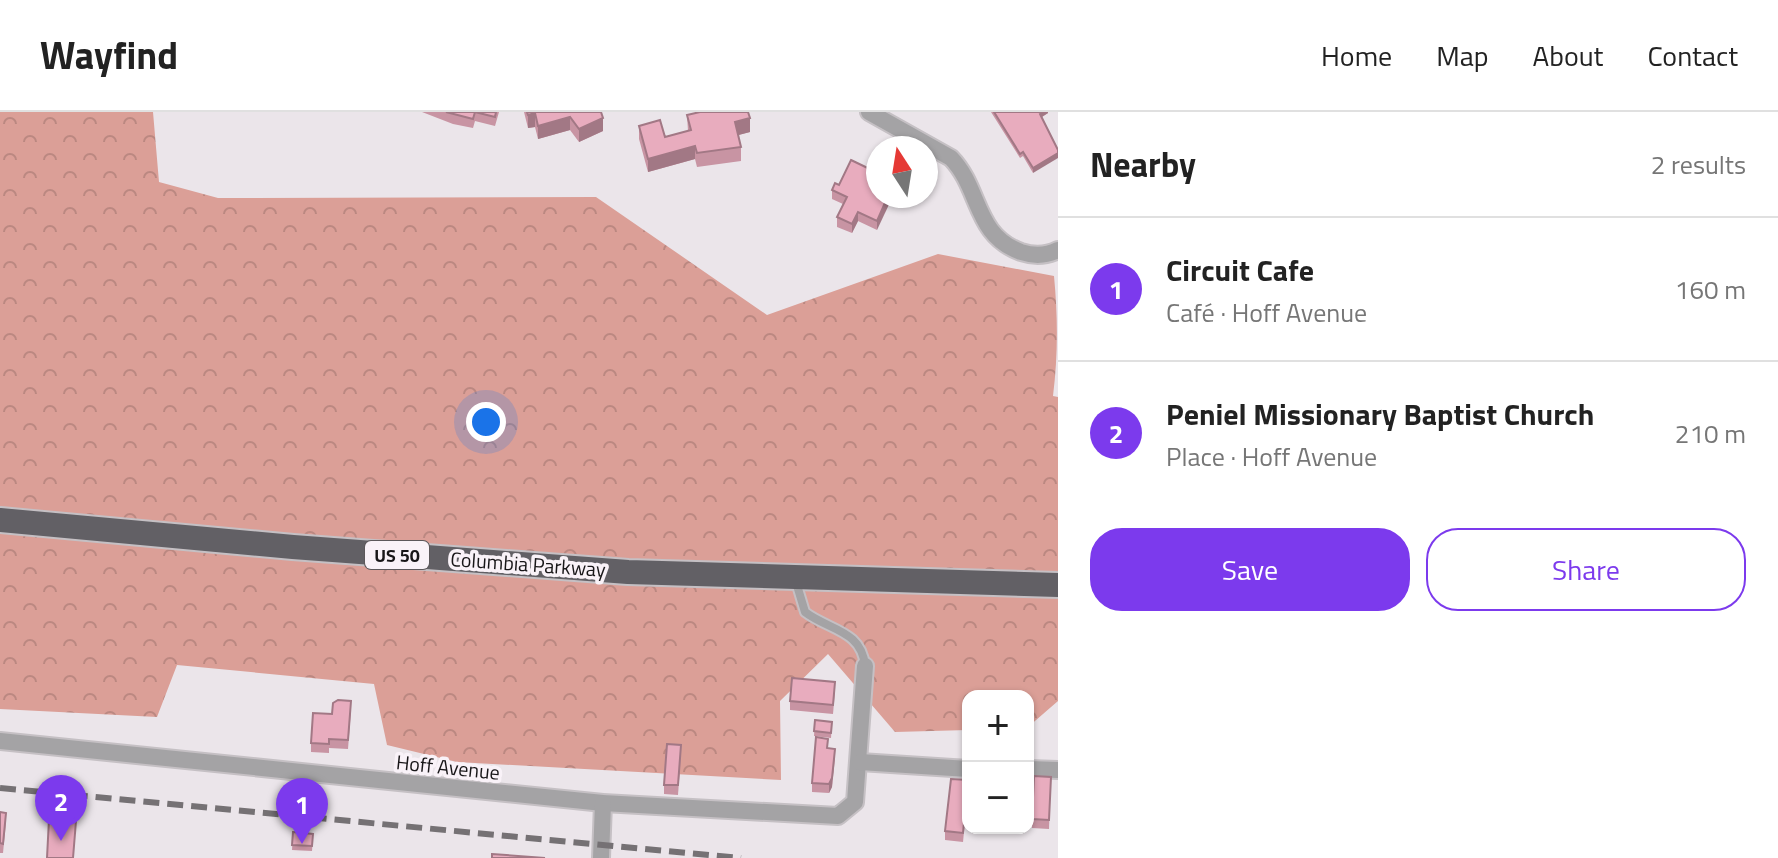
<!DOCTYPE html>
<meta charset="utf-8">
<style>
body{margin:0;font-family:"Titillium Web",sans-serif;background:#f6f6f6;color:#222}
.controls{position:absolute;right:24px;bottom:24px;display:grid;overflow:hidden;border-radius:16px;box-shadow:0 2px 6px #0004}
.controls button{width:72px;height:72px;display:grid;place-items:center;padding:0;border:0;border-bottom:2px solid #e0e0e0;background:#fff;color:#222;font:40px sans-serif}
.compass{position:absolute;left:866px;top:24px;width:72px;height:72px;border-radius:50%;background:#fff;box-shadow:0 2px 6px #0004;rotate:348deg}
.you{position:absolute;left:486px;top:310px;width:28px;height:28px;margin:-20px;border:6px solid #fff;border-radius:50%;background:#1a73e8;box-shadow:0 0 0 12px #1a73e833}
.badge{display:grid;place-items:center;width:52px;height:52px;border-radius:50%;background:#7c3aed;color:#fff;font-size:26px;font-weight:700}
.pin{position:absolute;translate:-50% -66px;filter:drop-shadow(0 2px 4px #0008)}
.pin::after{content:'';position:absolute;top:42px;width:28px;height:24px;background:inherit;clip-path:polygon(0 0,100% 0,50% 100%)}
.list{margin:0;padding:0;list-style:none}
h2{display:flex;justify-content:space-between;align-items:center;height:104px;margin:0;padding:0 32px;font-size:34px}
h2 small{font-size:26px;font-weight:400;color:#767676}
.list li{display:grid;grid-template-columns:52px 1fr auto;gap:24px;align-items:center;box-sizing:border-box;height:144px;padding:0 32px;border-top:2px solid #e0e0e0}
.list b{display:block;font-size:30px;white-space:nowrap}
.list p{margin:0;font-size:26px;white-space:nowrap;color:#767676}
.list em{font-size:26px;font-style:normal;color:#767676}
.actions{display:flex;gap:16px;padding:24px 32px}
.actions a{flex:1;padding:18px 0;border:2px solid #7c3aed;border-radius:32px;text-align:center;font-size:28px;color:#7c3aed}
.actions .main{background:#7c3aed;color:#fff}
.map{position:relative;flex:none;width:1058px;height:746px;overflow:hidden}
header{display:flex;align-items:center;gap:48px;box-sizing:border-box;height:112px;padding:0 40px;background:#fff;border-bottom:2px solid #e0e0e0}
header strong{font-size:38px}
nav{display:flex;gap:44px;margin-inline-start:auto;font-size:28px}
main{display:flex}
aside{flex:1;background:#fff}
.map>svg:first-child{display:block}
</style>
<header>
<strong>Wayfind</strong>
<nav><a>Home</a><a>Map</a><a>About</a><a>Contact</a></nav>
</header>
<main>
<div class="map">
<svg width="1058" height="746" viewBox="0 0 1058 746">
<defs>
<pattern id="forest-crowns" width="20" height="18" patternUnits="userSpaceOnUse" patternTransform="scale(2)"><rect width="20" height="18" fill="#db9f97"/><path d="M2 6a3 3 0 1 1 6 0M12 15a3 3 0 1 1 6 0" fill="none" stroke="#bb8881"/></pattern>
</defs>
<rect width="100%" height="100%" fill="#ebe5ea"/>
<!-- forest -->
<path fill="url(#forest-crowns)" d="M0 0H153L159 70 218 86 596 85 767 203 938 142 1054 164C1058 205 1058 244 1053 284L1058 285V589L1028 615V584H968V618L895 620 828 542 780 589 781 668 457 650 387 633 374 572 177 553 157 605 0 597Z"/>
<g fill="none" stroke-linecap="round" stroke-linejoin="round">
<!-- service casing -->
<g stroke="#c5c0c4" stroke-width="12">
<path id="service" d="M796 470 805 500C828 518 862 518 865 554"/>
</g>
<!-- minor casing -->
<g stroke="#c5c0c4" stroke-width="20">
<g id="minor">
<path d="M869 0 951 46C981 77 974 123 1021 140 1033 144 1046 144 1058 138"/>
<path d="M0 629 603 691 838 704 855 690 865 554"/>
<path d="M860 650 968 657"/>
<path d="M1028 657 1058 658"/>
<path d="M601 746 603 691"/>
</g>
</g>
<!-- trunk casing -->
<g stroke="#c5c0c4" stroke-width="28">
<path id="trunk" d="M0 408 293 435 628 460 1058 473"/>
</g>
<!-- service -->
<use href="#service" stroke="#a4a3a5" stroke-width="8"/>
<!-- minor -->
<use href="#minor" stroke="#a4a3a5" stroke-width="16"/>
<!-- trunk -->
<use href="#trunk" stroke="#626065" stroke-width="24"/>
<!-- rail -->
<path stroke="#757174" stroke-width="6" stroke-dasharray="16 8" stroke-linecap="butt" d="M0 676 741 746"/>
</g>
<!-- wall -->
<g fill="#c894a3">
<path d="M422 0H499L495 14 475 9 473 16 453 12Z"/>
<path d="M524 0H601L603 19 579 30 570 18 538 27 535 15 528 16Z"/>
<path d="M991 0H1048V1L1042 5 1033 61 1023 44 1020 46Z"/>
<path d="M687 3 750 20 738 23 741 35V49L697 55 695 47 648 60 639 27V14L665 25 688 19Z"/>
<path d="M878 61 877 118 858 109 852 121 837 115V105L843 92 832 87V78L839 73Z"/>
<path d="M835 579 833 602 790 598V589Z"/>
<path d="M351 598 348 637 329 636V641L311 640V631L332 602Z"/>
<path d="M815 608 832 610 831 626 814 624Z"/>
<path d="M681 642 678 683 664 682V673Z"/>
<path d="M835 646 832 675 829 681 812 680V671Z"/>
<path d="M1034 664 1051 665 1049 717 1032 716Z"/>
<path d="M968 677 963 730 945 728V719Z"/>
<path d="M0 700 6 710 3 741H0Z"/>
<path d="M293 720 313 722 312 739 292 738Z"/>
</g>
<!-- shaded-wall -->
<g fill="#a27885">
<path d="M1043 0H1048V1L1040 6V2Z"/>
<path d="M535 1V15L528 16V3Z"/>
<path d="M570 5V18L538 27V14Z"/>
<path d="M603 6V19L579 30V17Z"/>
<path d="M750 6V20L735 24V10Z"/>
<path d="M695 34V47L648 60V47Z"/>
<path d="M1058 41V46L1033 61V56Z"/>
<path d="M888 84H893L877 118V109Z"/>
<path d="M858 100V109L852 121V112Z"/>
<path d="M835 637 832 675 829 681V672Z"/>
</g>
<!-- building -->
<g fill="#e8acbe" stroke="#a27885" stroke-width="2">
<path d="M446 0H496L495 5 475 0 473 7Z"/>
<path d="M527 0H601L603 6 579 17 570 5 538 14 535 1 528 3Z"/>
<path d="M700 0H748L750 6 735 10 741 35 697 41 695 34 648 47 639 14 660 8 665 25 691 18 687 3Z"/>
<path d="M994 0H1043L1040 2 1058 38V41L1033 56 1023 40 1020 42Z"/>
<path d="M851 48 878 61V84H888L877 109 858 100 852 112 837 105 847 85 832 78 835 71 839 73Z"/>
<path d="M792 566 835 570 833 593 790 589Z"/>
<path d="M338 588 351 589 348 628 329 627V632L311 631 313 601 332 602 333 591Z"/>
<path d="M815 608 832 610 831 621 814 619Z"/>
<path d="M816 625 828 627 827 636 835 637 832 666 829 672 812 671Z"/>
<path d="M667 632 681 633 678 673H664Z"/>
<path d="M1034 664 1051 665 1049 708 1032 707Z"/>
<path d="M951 667 968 668 963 721 945 719Z"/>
<path d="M0 700 6 701 3 732 0 731Z"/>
<path d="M49 707 76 709 73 746H47Z"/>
<path d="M293 720 313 722 312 734 292 733Z"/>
<path d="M492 742 545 746H492Z"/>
</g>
<g text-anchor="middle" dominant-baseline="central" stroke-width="7" stroke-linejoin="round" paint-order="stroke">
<!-- shield labels -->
<rect fill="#f9f2f8" stroke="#5c585b" stroke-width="2" x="365" y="429" width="64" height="28" rx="6"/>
<g font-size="18" font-weight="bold" fill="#181618">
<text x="397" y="443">US 50</text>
</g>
<!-- street labels -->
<g font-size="20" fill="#181618" stroke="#f9f2f8">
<text transform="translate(528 452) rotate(4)">Columbia Parkway</text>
<text transform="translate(448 655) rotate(6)">Hoff Avenue</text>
</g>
</g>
</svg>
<div class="controls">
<button>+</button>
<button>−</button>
</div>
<svg class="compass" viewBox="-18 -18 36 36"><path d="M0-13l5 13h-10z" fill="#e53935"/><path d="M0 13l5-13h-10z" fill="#767676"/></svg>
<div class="you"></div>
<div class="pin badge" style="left:302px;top:732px">1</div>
<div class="pin badge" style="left:61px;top:729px">2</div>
</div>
<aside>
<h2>Nearby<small>2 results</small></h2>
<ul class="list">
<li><span class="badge">1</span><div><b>Circuit Cafe</b><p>Café · Hoff Avenue</p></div><em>160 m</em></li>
<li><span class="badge">2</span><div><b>Peniel Missionary Baptist Church</b><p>Place · Hoff Avenue</p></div><em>210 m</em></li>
</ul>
<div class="actions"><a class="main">Save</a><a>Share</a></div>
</aside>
</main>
